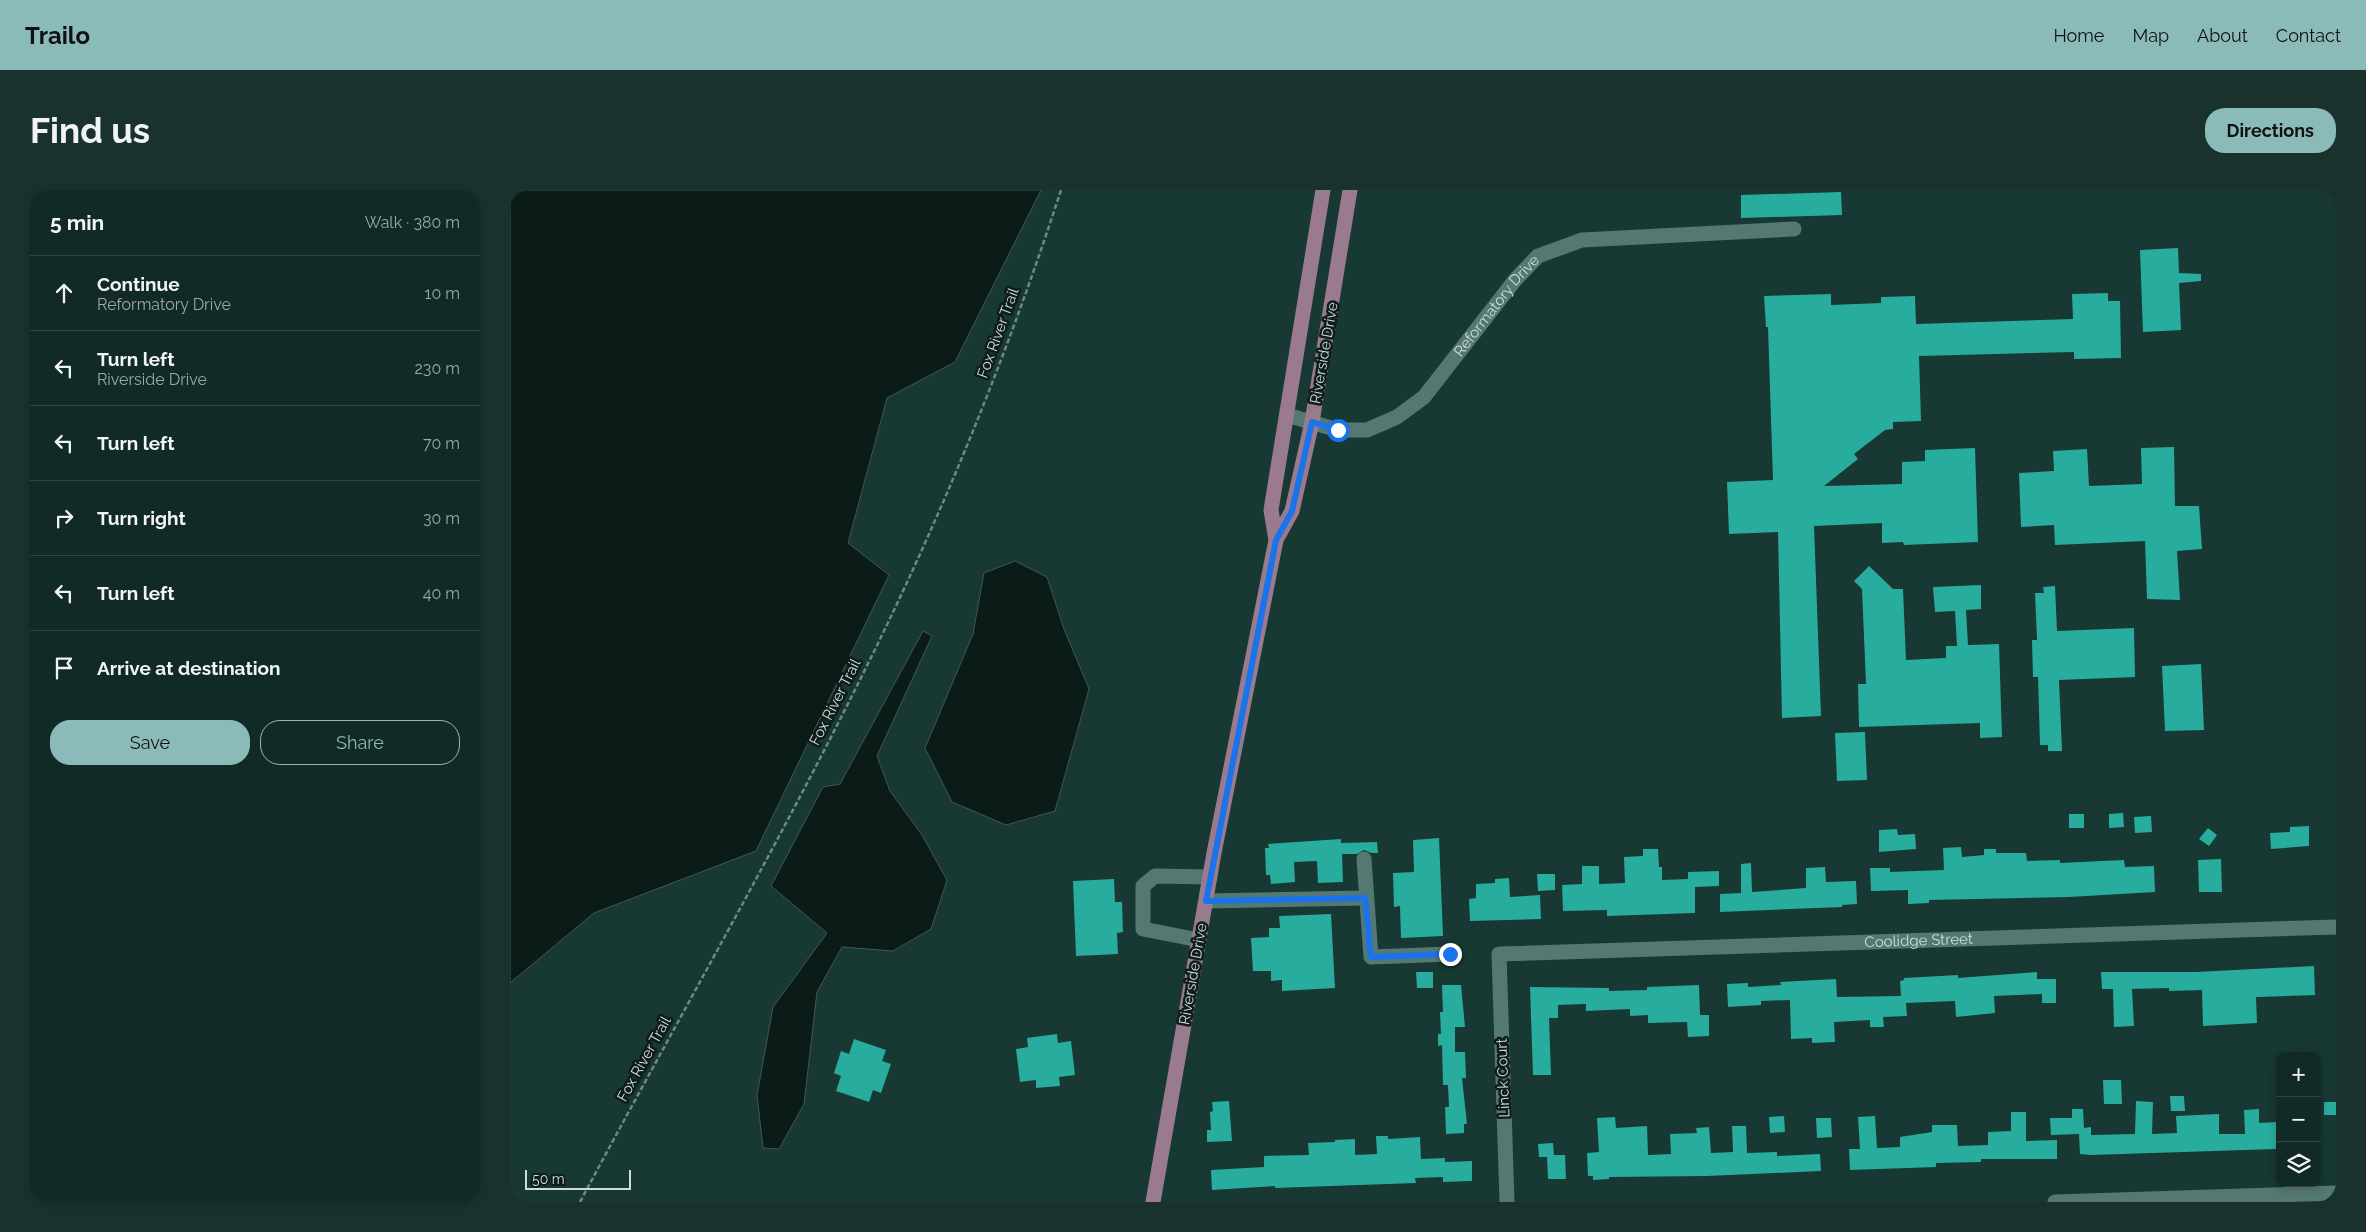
<!DOCTYPE html>
<meta charset="utf-8">
<style>
body{margin:0;font-family:Raleway,sans-serif;background:#1a322e;color:#f1f3f6}
.controls{position:absolute;right:15px;bottom:15px;display:grid;overflow:hidden;border-radius:10px;box-shadow:0 2px 8px #0003}
.controls button{width:45px;height:45px;display:grid;place-items:center;padding:0;border:0;border-bottom:1px solid #304643;background:#112a26;color:#f1f3f6;font:25px sans-serif}
.scale{position:absolute;left:15px;bottom:12px;width:106px;box-sizing:border-box;padding-left:5px;border:2px solid #cbdeda;border-top:0;font-size:14px;line-height:18px;white-space:nowrap;color:#cbdeda;-webkit-text-stroke:4px #0f1c1a;paint-order:stroke}
.stop{position:absolute;width:15px;height:15px;margin:-11px;border:4px solid #1a73e8;border-radius:50%;background:#fff}
.stop.end{background:#1a73e8;border-color:#fff;box-shadow:0 1px 5px #0008}
.list{margin:0;padding:0;list-style:none}
h2{display:flex;justify-content:space-between;align-items:center;height:65px;margin:0;padding:0 20px;font-size:21px}
h2 small{font-size:16px;font-weight:400;color:#9ca7a7}
.list li{display:grid;grid-template-columns:32px 1fr auto;gap:15px;align-items:center;box-sizing:border-box;height:75px;padding:0 20px;border-top:1px solid #304643}
.list b{display:block;font-size:19px;white-space:nowrap}
.list p{margin:0;font-size:16px;white-space:nowrap;color:#9ca7a7}
.list em{font-size:16px;font-style:normal;color:#9ca7a7}
.actions{display:flex;gap:10px;padding:15px 20px}
.actions a{flex:1;padding:11px 0;border:1px solid #8bbbb9;border-radius:20px;text-align:center;font-size:18px;color:#8bbbb9}
.actions .main{background:#8bbbb9;color:#111}
.icon{flex:none;width:28px;height:28px;fill:none;stroke:currentColor;stroke-width:2;stroke-linecap:round;stroke-linejoin:round}
.map{position:relative;flex:none;width:1826px;height:1012px;overflow:hidden;border-radius:20px}
header{display:flex;align-items:center;gap:30px;box-sizing:border-box;height:70px;padding:0 25px;background:#8bbbb9;color:#111}
header strong{font-size:24px}
nav{display:flex;gap:28px;margin-inline-start:auto;font-size:18px}
.intro{display:flex;align-items:center;justify-content:space-between;box-sizing:border-box;height:120px;padding:0 30px}
h1{margin:0;font-size:35px}
.button{padding:12px 22px;border-radius:20px;background:#8bbbb9;color:#111;font-size:18px;font-weight:700}
main{display:flex;gap:30px;padding:0 30px}
aside{flex:1;background:#112a26;border-radius:20px;box-shadow:0 2px 8px #0003}
.map>svg:first-child{display:block}
</style>
<header>
<strong>Trailo</strong>
<nav><a>Home</a><a>Map</a><a>About</a><a>Contact</a></nav>
</header>
<div class="intro"><h1>Find us</h1><a class="button">Directions</a></div>
<main>
<aside>
<h2>5 min<small>Walk · 380 m</small></h2>
<ul class="list">
<li><svg class="icon" aria-label="ahead" viewBox="0 0 24 24"><path d="M12 20V5M6 11l6-6 6 6"/></svg><div><b>Continue</b><p>Reformatory Drive</p></div><em>10 m</em></li>
<li><svg class="icon" aria-label="left" viewBox="0 0 24 24"><path d="M17 20v-9H6M10 6l-5 5 5 5"/></svg><div><b>Turn left</b><p>Riverside Drive</p></div><em>230 m</em></li>
<li><svg class="icon" aria-label="left" viewBox="0 0 24 24"><path d="M17 20v-9H6M10 6l-5 5 5 5"/></svg><div><b>Turn left</b></div><em>70 m</em></li>
<li><svg class="icon" aria-label="right" viewBox="0 0 24 24"><path d="M7 20v-9h11M14 6l5 5-5 5"/></svg><div><b>Turn right</b></div><em>30 m</em></li>
<li><svg class="icon" aria-label="left" viewBox="0 0 24 24"><path d="M17 20v-9H6M10 6l-5 5 5 5"/></svg><div><b>Turn left</b></div><em>40 m</em></li>
<li><svg class="icon" aria-label="arrive" viewBox="0 0 24 24"><path d="M6 21V4h12l-3 4 3 4H6"/></svg><div><b>Arrive at destination</b></div></li>
</ul>
<div class="actions"><a class="main">Save</a><a>Share</a></div>
</aside>
<div class="map">
<svg width="1826" height="1012" viewBox="0 0 1826 1012">
<rect width="100%" height="100%" fill="#173833"/>
<!-- water -->
<g fill="#0b1b18" stroke="#455652">
<path d="M0 0H531L445 172 377 208 338 353 379 385 246 661 84 723 0 793Z"/>
<path d="M505 371 537 387 554 439 579 499 545 621 496 635 442 612 415 558 463 444 474 383Z"/>
<path d="M413 441 422 446 367 566 380 601 412 645 437 690 421 739 383 761 332 757 307 802 294 914 269 959 253 958 247 905 263 817 317 743 261 696 313 597 330 594Z"/>
</g>
<!-- building -->
<g fill="#28ac9d">
<path d="M1331 2 1332 25 1231 28V5Z"/>
<path d="M1668 58 1669 83 1691 84V91L1669 93 1671 140 1633 142 1630 60Z"/>
<path d="M1598 103V111H1610L1611 168 1564 169V162L1409 166 1411 231 1383 232V239L1375 240 1344 264 1348 269 1314 296 1392 294V272L1415 271V260L1465 258 1468 352 1394 355 1393 352 1372 353V333L1304 336 1311 526 1272 528 1268 342 1219 344 1217 292 1263 290 1258 137H1256L1254 106 1321 104V115L1371 113V107L1405 106 1406 134 1563 129 1562 104Z"/>
<path d="M1664 257 1665 316H1689L1692 359 1667 361 1670 410 1637 409 1635 351 1545 355 1544 335 1511 337 1509 283 1544 281 1543 261 1577 259 1579 296 1632 294 1631 258Z"/>
<path d="M1359 376 1383 399H1393L1396 470 1436 468V456H1447L1445 421 1425 422 1423 397 1471 395V419L1456 420 1458 455 1489 454 1492 547 1470 548V533L1349 537 1348 494H1356L1352 399 1344 391Z"/>
<path d="M1545 396 1547 441 1624 438 1625 487 1549 490 1552 561H1538V555H1530L1528 487H1523L1522 450H1527L1525 403H1534L1533 397Z"/>
<path d="M1691 474 1694 540 1655 541 1652 476Z"/>
<path d="M1355 542 1357 590 1327 591 1325 543Z"/>
<path d="M1613 623 1614 637 1599 638V624Z"/>
<rect x="1559" y="624" width="15" height="14"/>
<path d="M1641 626 1642 642 1625 643 1624 627Z"/>
<path d="M1799 636V656L1761 659 1760 643 1780 642V637Z"/>
<path d="M1698 638 1707 645 1699 656 1689 649Z"/>
<path d="M1387 639 1388 645 1405 644 1406 659 1369 662V640Z"/>
<path d="M929 648 933 746 891 748 890 716 884 717 883 683 904 682 903 650Z"/>
<path d="M831 649V653L867 652 868 663H861L854 660 847 664H832L833 692 808 693 807 671 784 672 785 692 761 694 760 685H756L755 658H759L758 654Z"/>
<path d="M1451 657 1452 667 1474 665V659H1486V663H1516L1517 671 1550 670V673L1614 670 1615 677 1644 676 1645 702 1559 707 1419 710V713L1398 714V700L1361 701 1360 678H1380V682L1434 680 1433 658Z"/>
<path d="M1133 659H1148L1149 677H1152V690L1178 689V682L1209 681V696L1185 697V723L1097 726V720L1053 721 1052 695 1072 694V676H1089V694L1115 693 1114 667 1133 666Z"/>
<path d="M1711 669 1712 702H1689L1688 670Z"/>
<path d="M1241 673 1242 702 1296 698V678L1315 677 1316 692 1346 691 1347 714 1332 715V717L1210 722V704L1231 703V674Z"/>
<path d="M1027 684H1045V700L1028 701Z"/>
<path d="M999 688 1000 707 1030 705 1031 729 960 731 959 709 966 708V694L985 693V689Z"/>
<path d="M604 689 605 712H612L613 742 607 743 608 764 566 766 563 691Z"/>
<path d="M821 724 825 798 772 801V790L761 791V781H743L741 748 759 747V738H770L769 726Z"/>
<path d="M1804 776 1805 805 1746 807 1747 833 1693 836 1692 800 1659 801V798L1622 799 1624 836 1604 837 1603 799H1592L1591 782H1686Z"/>
<path d="M906 782H923V798H907Z"/>
<path d="M1527 782V789H1546V813H1532V804L1484 806 1485 823 1446 827 1445 811 1396 813 1397 826 1373 827 1374 837H1360V830L1324 832 1325 852 1302 853V848L1281 849 1280 810 1251 811V815L1218 817 1217 794 1238 793V797L1271 795 1270 792 1326 789 1327 807 1391 806 1390 791 1394 790V788L1448 785V788Z"/>
<path d="M932 795H951L955 837H945V862H955L956 888H952L957 934H954V943L936 944 935 917H939L938 895H933L932 855 928 856V844H931L930 822H933Z"/>
<path d="M1189 795 1190 825H1199V846L1178 847 1177 832 1138 833V825L1120 826V819L1076 821V814L1048 815V828H1039L1041 885H1023L1020 797 1099 798V801L1137 800V797Z"/>
<path d="M547 844 548 853 561 851 565 885 549 887 550 896 526 898V890L510 892 506 859 518 857 517 848Z"/>
<path d="M344 849 376 860 372 871 381 874 371 903 363 900 359 912 326 901 331 886 324 883 331 861 339 864Z"/>
<path d="M1593 890H1611L1612 914H1594Z"/>
<path d="M1660 906H1674L1675 921H1661Z"/>
<path d="M719 911 722 951 697 952V940H701L700 922 703 921 702 912Z"/>
<path d="M1626 911 1643 912 1642 944 1667 943 1666 926 1709 924V944H1735L1734 920 1749 919V933L1766 932V959L1581 965 1570 964 1569 944 1541 945 1540 928H1562V919H1573L1574 938 1581 937V945L1625 944Z"/>
<rect x="1814" y="912" width="12" height="13"/>
<path d="M1501 922H1516V951L1547 950V969H1471V972L1426 973V977L1340 980 1339 959H1350L1348 927 1365 926 1367 958 1390 957V947L1422 942V935H1447L1448 956 1478 955V942L1501 941Z"/>
<path d="M1274 926 1275 942 1260 943 1259 927Z"/>
<path d="M1105 927 1106 938 1137 936 1138 965 1161 964 1160 944 1187 943 1186 938 1199 937 1201 963 1223 962 1222 936H1236L1237 963 1267 962V966L1310 964 1311 981 1197 986 1099 987V989L1083 990V986H1078L1077 963 1089 962 1087 928Z"/>
<path d="M1306 928H1321L1322 947 1307 948Z"/>
<path d="M866 946H878V949L910 947 911 969 935 968V972L962 971V991L933 992V987L905 988 906 993 765 998V996L702 1000 701 980 754 977V966L799 965 798 953 825 952V950L845 949V965L867 964Z"/>
<path d="M1043 953 1044 965H1055L1056 989H1038L1037 967H1029L1028 954Z"/>
</g>
<g fill="none" stroke-linecap="round" stroke-linejoin="round">
<!-- path -->
<path stroke="#6e8884" stroke-width="2.5" stroke-dasharray="5 2.5" stroke-linecap="butt" d="M70 1012C171 823 279 637 372 445 442 301 502 151 551 0"/>
<!-- minor -->
<g stroke="#567872" stroke-width="15">
<path id="s1" d="M777 225 828 240H857L887 227 914 207 1005 90 1028 66 1072 50 1284 39"/>
<path d="M854 669 861 767 940 764"/>
<path d="M696 711 855 708"/>
<path d="M689 750 633 739V696L645 686 700 687"/>
<path id="s2" d="M997 1012 989 764 1826 737"/>
<path d="M1545 1012 1826 1003"/>
</g>
<!-- major -->
<g stroke="#9a7a8f" stroke-width="15">
<path d="M766 350 761 320 813 0"/>
<path d="M643 1012 704 663 766 350 782 321 802 232 840 0"/>
</g>
</g>
<g fill="none" stroke-linecap="round" stroke-linejoin="round">
<!-- route -->
<path stroke="#1a73e8" stroke-width="6" d="M828 240 802 232 782 321 766 350 696 711 855 708 861 767 940 764"/>
</g>
<g text-anchor="middle" dominant-baseline="central" stroke-width="5" stroke-linejoin="round" paint-order="stroke">
<!-- street labels -->
<g font-size="15" fill="#cbdeda" stroke="#0f1c1a">
<text stroke="none"><textPath href="#s1" startOffset="265">Reformatory Drive</textPath></text>
<text transform="translate(488 143) rotate(-70)">Fox River Trail</text>
<text transform="translate(814 163) rotate(-80)">Riverside Drive</text>
<text transform="translate(325 512) rotate(-63)">Fox River Trail</text>
<text stroke="none"><textPath href="#s2" startOffset="668">Coolidge Street</textPath></text>
<text transform="translate(683 784) rotate(-80)">Riverside Drive</text>
<text transform="translate(134 869) rotate(-61)">Fox River Trail</text>
<text transform="translate(993 888) rotate(-92)">Linck Court</text>
</g>
</g>
</svg>
<div class="controls">
<button>+</button>
<button>−</button>
<button><svg class="icon" aria-label="layers" viewBox="0 0 24 24"><path d="M12 4l9 5-9 5-9-5zM3 14l9 5 9-5"/></svg></button>
</div>
<div class="scale">50 m</div>
<div class="stop" style="left:828px;top:240px"></div>
<div class="stop end" style="left:940px;top:764px"></div>
</div>
</main>
